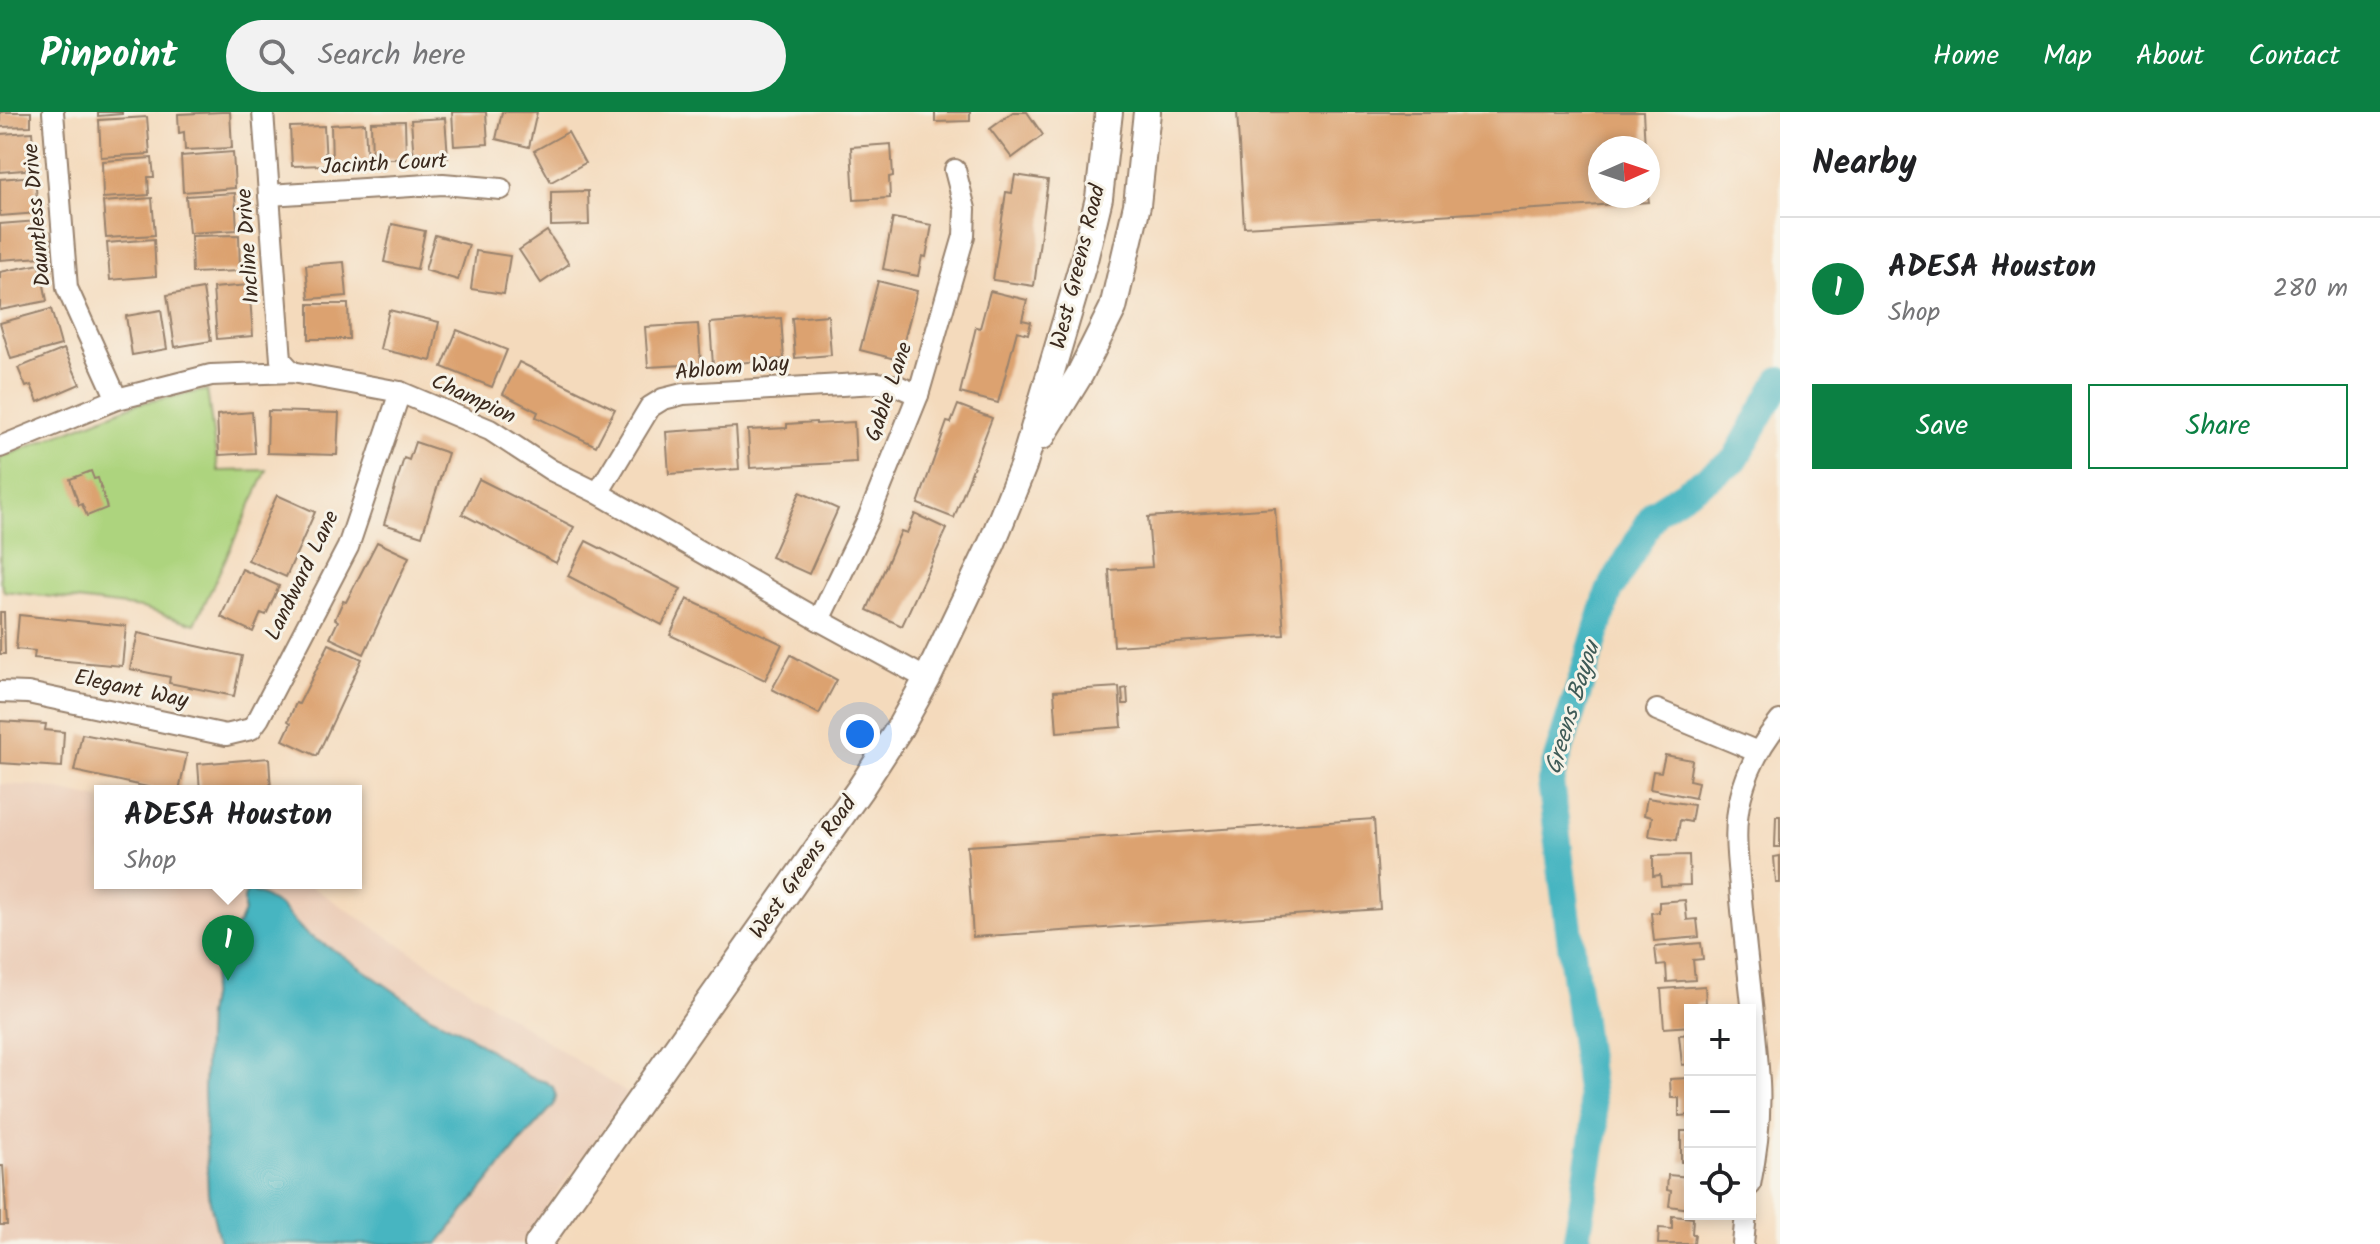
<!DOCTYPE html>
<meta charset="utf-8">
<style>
body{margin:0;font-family:Kalam,sans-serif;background:#f2f2f2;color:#202124}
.controls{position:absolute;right:24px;bottom:24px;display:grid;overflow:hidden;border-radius:0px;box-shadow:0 4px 12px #0003}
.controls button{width:72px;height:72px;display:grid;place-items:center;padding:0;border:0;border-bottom:2px solid #e0e0e0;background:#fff;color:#202124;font:40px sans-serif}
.compass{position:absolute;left:1588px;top:24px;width:72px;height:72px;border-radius:50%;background:#fff;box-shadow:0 4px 12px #0003;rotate:87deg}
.you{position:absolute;left:860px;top:622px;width:28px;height:28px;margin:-20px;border:6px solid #fff;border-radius:50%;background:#1a73e8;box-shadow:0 0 0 12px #1a73e833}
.badge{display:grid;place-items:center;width:52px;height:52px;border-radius:50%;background:#0b8043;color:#fff;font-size:26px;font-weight:700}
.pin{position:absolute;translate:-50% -66px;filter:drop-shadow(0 2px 4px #0008)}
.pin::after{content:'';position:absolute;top:42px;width:28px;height:24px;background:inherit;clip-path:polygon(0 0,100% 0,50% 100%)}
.popup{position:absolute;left:94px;top:673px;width:268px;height:104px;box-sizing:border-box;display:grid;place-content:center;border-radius:0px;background:#fff;filter:drop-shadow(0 2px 6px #0005);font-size:26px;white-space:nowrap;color:#757577}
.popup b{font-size:30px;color:#202124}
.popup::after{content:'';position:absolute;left:50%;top:100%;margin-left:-16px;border:16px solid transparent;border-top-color:#fff}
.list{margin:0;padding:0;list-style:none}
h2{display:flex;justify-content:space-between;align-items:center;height:104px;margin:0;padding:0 32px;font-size:34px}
h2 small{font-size:26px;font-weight:400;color:#757577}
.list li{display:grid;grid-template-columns:52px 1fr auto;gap:24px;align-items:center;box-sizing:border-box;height:144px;padding:0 32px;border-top:2px solid #e0e0e0}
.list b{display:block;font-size:30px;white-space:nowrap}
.list p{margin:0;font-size:26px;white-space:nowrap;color:#757577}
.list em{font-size:26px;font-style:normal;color:#757577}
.actions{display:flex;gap:16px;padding:24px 32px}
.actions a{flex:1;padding:18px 0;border:2px solid #0b8043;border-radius:0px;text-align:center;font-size:28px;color:#0b8043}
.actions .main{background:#0b8043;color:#fff}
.icon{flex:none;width:44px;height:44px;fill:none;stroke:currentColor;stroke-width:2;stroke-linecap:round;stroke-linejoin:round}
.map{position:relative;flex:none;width:1780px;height:1132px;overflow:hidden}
header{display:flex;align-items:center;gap:48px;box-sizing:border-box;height:112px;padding:0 40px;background:#0b8043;color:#fff}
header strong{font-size:38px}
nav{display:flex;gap:44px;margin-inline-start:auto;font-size:28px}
.search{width:560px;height:72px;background:#f2f2f2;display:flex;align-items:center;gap:20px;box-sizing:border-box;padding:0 28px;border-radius:44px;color:#757577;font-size:30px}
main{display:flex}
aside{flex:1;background:#fff}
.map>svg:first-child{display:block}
</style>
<header>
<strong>Pinpoint</strong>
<div class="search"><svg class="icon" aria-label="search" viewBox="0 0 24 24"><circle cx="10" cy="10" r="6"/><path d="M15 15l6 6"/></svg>Search here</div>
<nav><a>Home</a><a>Map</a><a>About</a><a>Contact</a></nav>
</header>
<main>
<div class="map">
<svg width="1780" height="1132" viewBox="0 0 1780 1132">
<rect width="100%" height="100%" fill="#f7f3e8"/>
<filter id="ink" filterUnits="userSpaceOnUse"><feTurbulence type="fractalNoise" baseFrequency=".0125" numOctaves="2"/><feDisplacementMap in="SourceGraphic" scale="16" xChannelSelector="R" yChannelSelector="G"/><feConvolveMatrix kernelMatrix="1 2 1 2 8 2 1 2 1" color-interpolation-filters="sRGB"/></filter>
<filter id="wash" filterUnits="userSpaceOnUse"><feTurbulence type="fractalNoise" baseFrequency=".006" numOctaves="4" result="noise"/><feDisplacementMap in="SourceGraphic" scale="32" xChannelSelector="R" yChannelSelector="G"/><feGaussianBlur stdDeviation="1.8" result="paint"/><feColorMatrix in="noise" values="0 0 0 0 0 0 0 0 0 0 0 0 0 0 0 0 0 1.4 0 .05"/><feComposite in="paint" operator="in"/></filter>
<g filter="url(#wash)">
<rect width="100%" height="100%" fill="#f4dabc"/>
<!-- built -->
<path fill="#ebcdb8" d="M0 672 40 674 100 687V771H306L628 982 520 1132H0Z"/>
<!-- green -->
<path fill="#add47e" stroke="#747f4e" stroke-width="2" d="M207 278 218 359 267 358 195 512 142 496 4 479 0 468V346L136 292Z"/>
<!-- water -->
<path fill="#46b5c1" stroke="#407070" stroke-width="2" d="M248 778 261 783 280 794 306 822 339 841 430 904 460 918 529 965 546 970 553 975 556 984 554 993 523 1027 438 1132H220L208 1081 204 979 207 903 216 850 227 823 239 812 244 800V785Z"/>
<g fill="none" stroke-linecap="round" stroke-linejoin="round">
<!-- river -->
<path stroke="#46b5c1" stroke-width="28" d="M1576 1132 1595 1017 1550 670 1609 480 1655 400 1734 349 1780 268"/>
</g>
<g id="blocks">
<!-- building -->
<g fill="#dca26f">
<path d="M0 0H31V14L0 15Z"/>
<path d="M98 0H122V2L98 4Z"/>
<path d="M222 0H230L232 36 185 38 184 20 179 21 178 2Z"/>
<path d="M452 0H486L488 32 454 34Z"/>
<path d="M502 0H537L529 35 496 27Z"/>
<path d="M935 0H970V9L935 10Z"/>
<path d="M1013 0H1027L1043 23 1012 46 990 17Z"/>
<path d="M1237 0H1643L1645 36H1600V84H1648L1649 90 1244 115Z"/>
<path d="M147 5 150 42 101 45 99 8Z"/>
<path d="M445 6 448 45 414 47 411 8Z"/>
<path d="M405 9 406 47H372L371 10Z"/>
<path d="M365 11 367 51 332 52 331 13Z"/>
<path d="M324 14 326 53 292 54 290 15Z"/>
<path d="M32 20 35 57 0 60V22Z"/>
<path d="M568 20 585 51 551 70 534 39Z"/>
<path d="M891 32 893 64 889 65 890 86 854 88 851 35Z"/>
<path d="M233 40 235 76 183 80 181 44Z"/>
<path d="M152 46 154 65H148L149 83 103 86 102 49Z"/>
<path d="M1015 63 1048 68 1034 174 993 168 1006 80 1012 81Z"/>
<path d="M35 64 38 101 0 104V67Z"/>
<path d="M588 79 589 113 551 114V80Z"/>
<path d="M235 81 237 118 189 121 186 84Z"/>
<path d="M152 86 155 123 106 126 103 90Z"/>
<path d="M893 106 932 113 926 145 922 144 918 164 883 157Z"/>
<path d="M38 109 41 145 0 148V112Z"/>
<path d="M392 112 425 119 417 157 384 150Z"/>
<path d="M547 119 569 152 541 171 519 138Z"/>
<path d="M239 123 240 159 192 161 191 124Z"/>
<path d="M435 123 469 133 458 168 425 158Z"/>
<path d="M154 127 156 164 110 168 107 131Z"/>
<path d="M476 139 510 144 504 182 471 177Z"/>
<path d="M344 150 347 184 309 187 306 153Z"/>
<path d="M40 152 47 189 0 198V160Z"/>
<path d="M878 169 917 179 899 248 860 238Z"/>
<path d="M249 173 253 224 217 227 213 176Z"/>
<path d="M203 177 211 229 175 235 167 183Z"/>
<path d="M990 179 1027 188 1022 208 1031 210 1028 222 1017 219 998 291 960 281 976 215 980 216Z"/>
<path d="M309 192H348L349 227H309Z"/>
<path d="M51 197 61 233 11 247 0 211Z"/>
<path d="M161 198 167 237 132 243 126 204Z"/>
<path d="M389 198 439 210 431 249 380 237Z"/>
<path d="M828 203 831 243 795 246 792 206Z"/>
<path d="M781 206 784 247 713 253 710 211Z"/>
<path d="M698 212 701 252 648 255 645 215Z"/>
<path d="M457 218 507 238 492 275 442 255Z"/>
<path d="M64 237 80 272 38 290 31 273 26 275 18 256Z"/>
<path d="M519 250 615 297 596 334 536 305 538 300 503 282Z"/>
<path d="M958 293 992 306 954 406 918 392 947 310 951 311Z"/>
<path d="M268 299 339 301 337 343 267 341Z"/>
<path d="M252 300 255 341 219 343 217 303Z"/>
<path d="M816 310V312L854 310 856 350 750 356 748 318 787 316V312Z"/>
<path d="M736 315 739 357 669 362 666 320Z"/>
<path d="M415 330 448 341 422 424 384 412 404 346 409 348Z"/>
<path d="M91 359 94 367 98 366 107 396 87 404 82 392 79 393 70 367Z"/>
<path d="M479 367 574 415 556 451 462 402Z"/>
<path d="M800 380 838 397 809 462 771 445Z"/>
<path d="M277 383 315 400 286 465 248 448Z"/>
<path d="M1275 396 1284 523 1114 534 1109 458 1152 455 1148 405Z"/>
<path d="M915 402 947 417 902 514 867 498 901 419 907 421Z"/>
<path d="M586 429 681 477 662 513 568 464Z"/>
<path d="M377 430 409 445 364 542 330 526 338 509 335 507 343 489 346 490Z"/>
<path d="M242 457 279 474 266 503 261 501 253 520 221 505Z"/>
<path d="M687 487 782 532 765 568 670 523Z"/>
<path d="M0 500H4L5 542H0Z"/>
<path d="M19 503 126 514 122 554 34 546 35 539 16 537Z"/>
<path d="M138 521 242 544 234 584 169 571 170 565 130 557Z"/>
<path d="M329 532 362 547 317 644 283 628 291 611 288 609 296 591 299 592Z"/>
<path d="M791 543 837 568 819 602 772 577Z"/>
<path d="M1119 575 1122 615 1057 620 1054 579Z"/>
<path d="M1127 576 1128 592H1123L1122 577Z"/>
<path d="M0 609 46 612 45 618 64 620 62 655 0 651Z"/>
<path d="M82 622 187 642 179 679H166L74 659Z"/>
<path d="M1665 643 1692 648 1689 668 1698 670 1695 686 1650 677 1653 659 1661 660Z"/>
<path d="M269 646 271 679H200L198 652Z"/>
<path d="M1647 686 1694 693 1691 710 1680 708 1677 728 1649 724 1652 705 1644 703Z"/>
<path d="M1776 704H1780V735H1775Z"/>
<path d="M1374 707 1380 797 973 825 967 734Z"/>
<path d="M1689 743 1690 773 1661 774 1660 763 1653 764V744Z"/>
<path d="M1780 744V771H1776L1774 745Z"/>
<path d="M1685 788 1687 808 1697 807 1699 825 1654 829 1651 801 1659 800V790Z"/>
<path d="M1701 831 1703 847 1693 848 1695 868 1667 870 1666 853 1657 854 1655 835Z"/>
<path d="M1705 874 1706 891 1696 892V898H1690V914L1664 916 1661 877Z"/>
<path d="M1690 922V952L1682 953 1679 923Z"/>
<path d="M1690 966V1003L1679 1004V986H1671L1670 967Z"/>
<rect x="1681" y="1019" width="9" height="31"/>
<path d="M0 1054H3L7 1113H0Z"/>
<path d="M1668 1063 1690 1065V1097L1669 1094 1671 1079 1667 1078Z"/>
<path d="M1672 1104 1693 1106 1692 1122H1695L1694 1132H1658L1659 1116 1672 1117Z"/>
</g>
</g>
</g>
<g filter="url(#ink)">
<use href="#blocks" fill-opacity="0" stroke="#98826d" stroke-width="2"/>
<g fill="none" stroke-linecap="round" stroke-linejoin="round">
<!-- minor casing -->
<g stroke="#98826d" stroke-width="24">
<g id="minor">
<path d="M53 0 67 176 117 287"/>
<path d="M263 0 281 248 292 260"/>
<path d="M269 83 443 72 501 77"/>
<path d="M0 335 117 287 211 263 292 260 400 280 490 318 551 358 598 381 819 508 927 567"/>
<path d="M598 381 650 295 663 287 683 282 877 271 898 274 918 283"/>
<path d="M819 508 868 407 918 283 964 124 965 97 955 58"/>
<path d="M0 580 28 581 226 623 251 617 259 606 348 435 400 280"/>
<path d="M1657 598 1758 640"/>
<path d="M1750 1073C1757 1038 1761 1005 1759 970 1755 905 1745 840 1740 775 1737 745 1733 714 1741 684 1748 656 1761 632 1780 609"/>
<path d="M1743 1132 1746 1102"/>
</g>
</g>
<!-- major casing -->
<g stroke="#98826d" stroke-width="30">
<g id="major">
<path d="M1042 324 1080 262 1113 196 1137 93 1147 0"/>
<path d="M538 1132 860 677 899 617 927 567 992 431 1023 354 1084 148 1099 86 1109 0"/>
</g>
</g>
<!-- minor -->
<use href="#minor" stroke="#fff" stroke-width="20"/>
<!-- major -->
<use href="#major" stroke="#fff" stroke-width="26"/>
</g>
</g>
<g text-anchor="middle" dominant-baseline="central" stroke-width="6" stroke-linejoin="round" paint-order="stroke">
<!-- street labels -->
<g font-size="22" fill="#3b2a1e" stroke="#f7f3e8">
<text transform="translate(384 53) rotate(-3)">Jacinth Court</text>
<text transform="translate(38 103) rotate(-95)">Dauntless Drive</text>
<text transform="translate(249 134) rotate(-94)">Incline Drive</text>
<text transform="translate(1079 155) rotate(-76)">West Greens Road</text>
<text transform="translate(732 257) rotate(-5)">Abloom Way</text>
<text transform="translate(890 280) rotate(-71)">Gable Lane</text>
<text transform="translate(473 288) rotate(25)">Champion</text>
<text transform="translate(303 464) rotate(-64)">Landward Lane</text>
<text transform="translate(131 578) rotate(12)">Elegant Way</text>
<text transform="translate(804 756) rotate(-55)">West Greens Road</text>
</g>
<!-- water labels -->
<g font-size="24" font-style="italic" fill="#3f5b57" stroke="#f7f3e8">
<text transform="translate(1573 596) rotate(-73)">Greens Bayou</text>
</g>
</g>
</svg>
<div class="controls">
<button>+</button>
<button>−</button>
<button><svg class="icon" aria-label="locate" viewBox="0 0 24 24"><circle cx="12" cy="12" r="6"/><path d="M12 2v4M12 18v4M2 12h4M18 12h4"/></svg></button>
</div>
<svg class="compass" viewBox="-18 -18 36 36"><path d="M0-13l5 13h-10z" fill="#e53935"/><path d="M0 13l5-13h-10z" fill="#757577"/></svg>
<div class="you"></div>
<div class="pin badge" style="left:228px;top:869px">1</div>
<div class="popup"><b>ADESA Houston</b>Shop</div>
</div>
<aside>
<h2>Nearby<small></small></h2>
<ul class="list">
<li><span class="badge">1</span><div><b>ADESA Houston</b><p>Shop</p></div><em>280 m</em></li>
</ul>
<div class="actions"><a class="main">Save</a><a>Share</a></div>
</aside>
</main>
